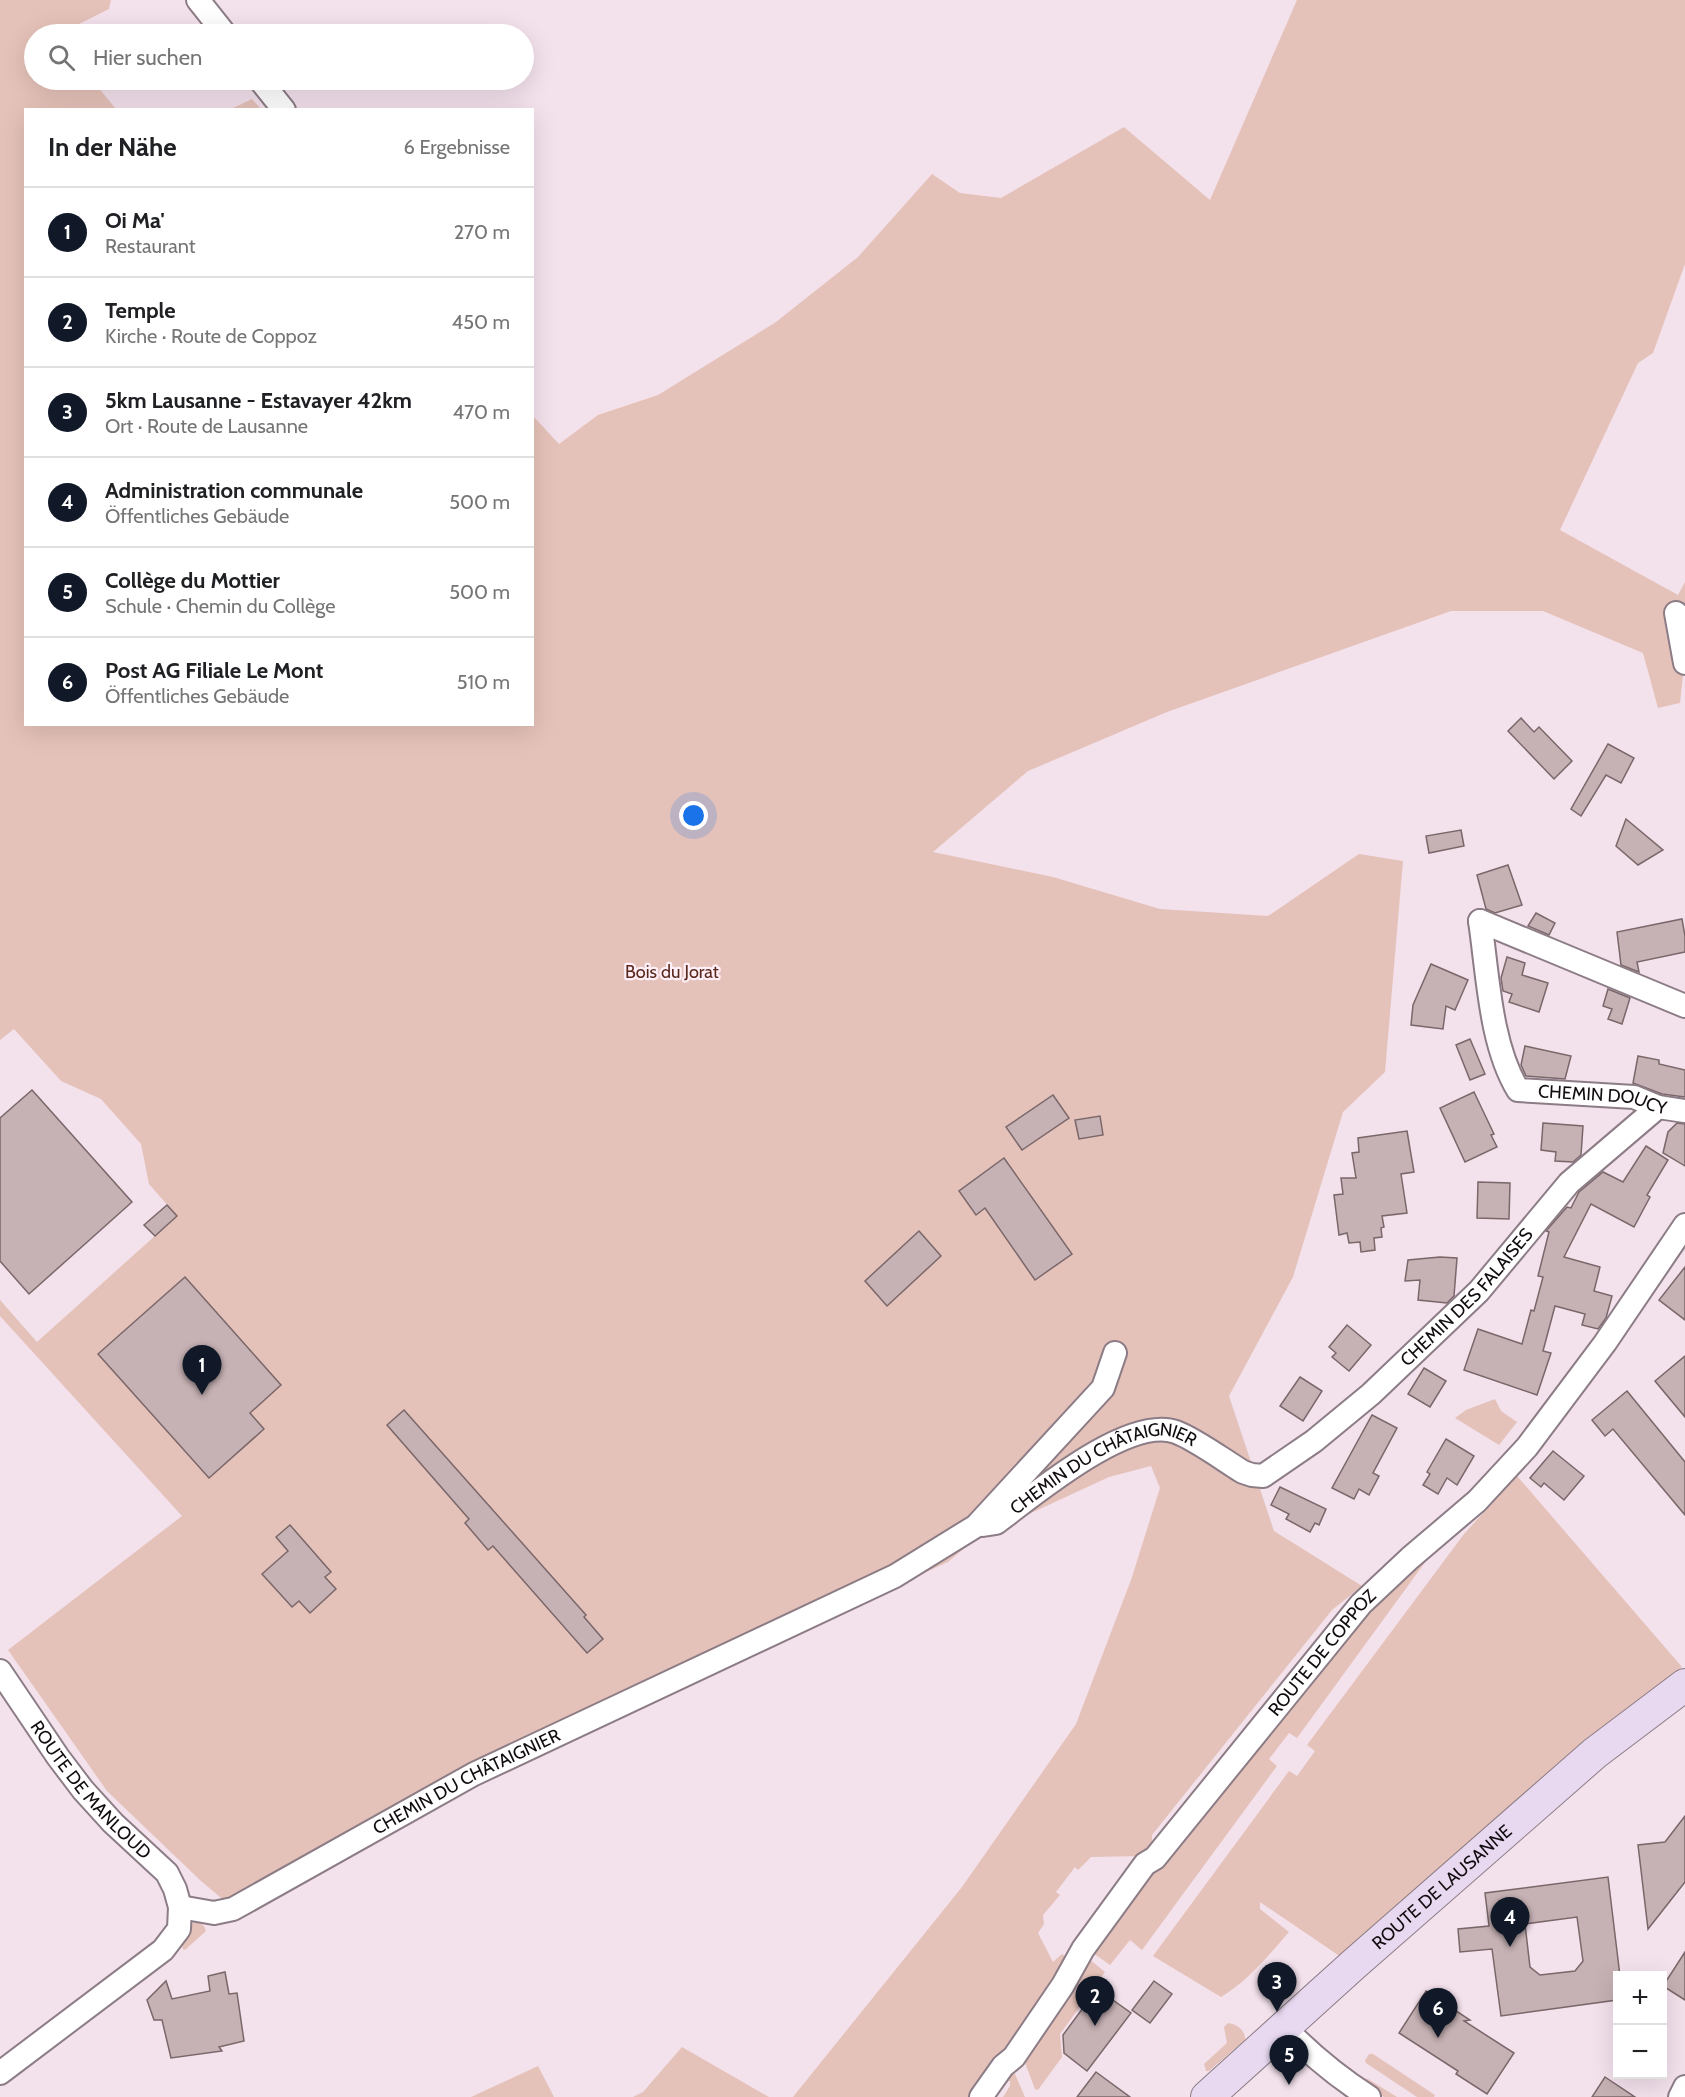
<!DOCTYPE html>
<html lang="de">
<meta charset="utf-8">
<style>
body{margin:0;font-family:Cabin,sans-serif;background:#f6f6f6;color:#202124}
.controls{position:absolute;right:18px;bottom:18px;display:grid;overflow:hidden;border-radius:0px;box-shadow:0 6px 24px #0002}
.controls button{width:54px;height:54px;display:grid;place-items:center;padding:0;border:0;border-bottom:2px solid #e0e0e0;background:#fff;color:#202124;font:30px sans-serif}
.you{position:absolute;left:694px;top:816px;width:21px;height:21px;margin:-15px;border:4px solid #fff;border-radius:50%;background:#1a73e8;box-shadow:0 0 0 9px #1a73e833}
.badge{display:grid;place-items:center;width:39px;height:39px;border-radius:50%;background:#111827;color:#fff;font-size:20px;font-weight:700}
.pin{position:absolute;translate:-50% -50px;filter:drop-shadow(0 2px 3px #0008)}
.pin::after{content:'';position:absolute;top:32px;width:21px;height:18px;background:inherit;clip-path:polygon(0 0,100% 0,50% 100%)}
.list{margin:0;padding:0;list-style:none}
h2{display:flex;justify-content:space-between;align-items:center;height:78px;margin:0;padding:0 24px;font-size:26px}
h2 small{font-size:20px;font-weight:400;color:#757577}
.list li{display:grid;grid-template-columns:39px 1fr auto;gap:18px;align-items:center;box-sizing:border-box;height:90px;padding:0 24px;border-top:2px solid #e0e0e0}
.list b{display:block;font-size:22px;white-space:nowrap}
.list p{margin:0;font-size:20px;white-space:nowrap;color:#757577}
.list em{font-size:20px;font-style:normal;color:#757577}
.icon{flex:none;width:33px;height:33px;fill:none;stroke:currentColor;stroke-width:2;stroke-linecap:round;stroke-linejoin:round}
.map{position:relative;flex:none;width:1685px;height:2097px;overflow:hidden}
.search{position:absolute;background:#fff;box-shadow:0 6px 24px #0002;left:24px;top:24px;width:510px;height:66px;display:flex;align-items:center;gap:15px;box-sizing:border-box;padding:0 21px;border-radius:33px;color:#757577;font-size:22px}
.panel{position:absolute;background:#fff;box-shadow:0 6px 24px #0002;left:24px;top:108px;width:510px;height:618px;border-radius:0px}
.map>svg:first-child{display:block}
</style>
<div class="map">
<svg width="1685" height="2097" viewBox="0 0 1685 2097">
<rect width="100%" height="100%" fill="#f3e1ec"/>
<!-- green -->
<g fill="#e5c2b9">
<path d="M0 0H111L109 9 59 34H34V80H92L116 109 26 110V724H532L533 416 559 444 598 415 658 395 776 322 858 257 932 174 960 193 1001 198 1124 127 1210 200 1297 0H1685V264L1653 353 1638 363 1560 530 1678 595 1685 582V656L1680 703 1658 708 1643 653 1543 611H1451L1167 712 1028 771 933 852 1053 877 1160 909 1268 916 1359 854 1403 861 1385 1072 1343 1112 1293 1277 1229 1396 1274 1531 1362 1586 1332 1610 1152 1835V1852L1144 1856 1091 1857 1078 1870 1075 1867 1056 1892 1060 1895 1043 1915 1044 1924 1038 1933 1053 1962 1062 1954 1065 1956 1063 1985 981 2097H793L962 1887 1076 1724 1131 1580 1160 1488 1151 1466 1109 1477 975 1539 948 1562 529 1754 239 1913 201 1881 107 1791 8 1650 182 1516 0 1316V1300L37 1342 177 1216 149 1184 141 1144 101 1099 61 1081 14 1029 0 1040Z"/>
<path d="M252 99 261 109H231Z"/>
<path d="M1495 1399 1501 1411 1517 1422 1499 1445 1455 1418 1466 1410Z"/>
<path d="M1517 1476 1682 1667 1606 1725 1341 1957 1260 1902V1909L1289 1932C1268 1956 1249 1980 1221 1997L1153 1956 1289 1771 1297 1776 1315 1751 1307 1745 1464 1534Z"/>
<path d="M1422 1560 1426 1561 1297 1738 1289 1733 1269 1759 1277 1766 1142 1950 1130 1940 1110 1965 1093 1953 1215 1792 1349 1631Z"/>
<path d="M197 1921 204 1926 206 1931 185 1950 183 1949C180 1940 187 1924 197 1921Z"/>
<path d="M1089 1959 1105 1972 1060 2034 1062 2057 1038 2090 1035 2089 1022 2055Z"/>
<path d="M1228 2023C1237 2024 1246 2031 1245 2040L1209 2071H1206L1204 2064 1227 2043 1224 2027Z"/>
<path d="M682 2047 769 2097H633L643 2092Z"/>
<path d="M1369 2054H1373L1435 2095 1434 2097H1417L1366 2063 1365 2061Z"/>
<path d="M538 2066 554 2097H471Z"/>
<path d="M1012 2071 1015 2074 1025 2097H1003L1010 2086V2081L997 2083Z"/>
<path d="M1359 2078 1368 2079 1397 2097H1384L1358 2081Z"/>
</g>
<!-- building -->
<g fill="#c6b1b4" stroke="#7a676a" stroke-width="1.5" fill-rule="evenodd">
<path d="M1521 718 1534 732 1539 727 1572 761 1554 779 1508 731Z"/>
<path d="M1608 744 1634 758 1621 783 1606 775 1581 816 1571 809Z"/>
<path d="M1626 819 1663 850 1638 865 1616 846Z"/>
<path d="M1461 830 1464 846 1429 853 1426 836Z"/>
<path d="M1508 865 1522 905 1495 913 1486 909 1477 875Z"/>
<path d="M1536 913 1555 923 1549 935 1528 926Z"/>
<path d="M1682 919 1685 936V952L1637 962 1639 972 1621 965 1617 932Z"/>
<path d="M1507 957 1525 963 1522 975 1548 983 1539 1012 1509 1002 1512 994 1503 991 1501 978Z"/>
<path d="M1431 964 1468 980 1455 1010 1446 1006 1443 1029 1411 1025 1413 1005Z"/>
<path d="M1608 989 1630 998 1622 1024 1608 1019 1612 1009 1603 1006Z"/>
<path d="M1470 1039 1485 1074 1470 1080 1456 1045Z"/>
<path d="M1525 1046 1571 1056 1565 1079 1526 1076 1521 1065Z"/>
<path d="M1638 1056 1659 1060V1064L1685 1070V1097L1662 1094 1633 1083Z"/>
<path d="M32 1090 132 1202 29 1294 0 1261V1118Z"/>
<path d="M1474 1092 1494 1134 1491 1135 1497 1147 1465 1162 1440 1108Z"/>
<path d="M1053 1095 1069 1118 1022 1150 1006 1127Z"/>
<path d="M1100 1116 1103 1135 1079 1139 1075 1120Z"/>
<path d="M1543 1123 1583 1126 1581 1155 1573 1162 1555 1161 1556 1152 1541 1150Z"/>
<path d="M1677 1123 1685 1124V1166L1663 1153 1668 1132Z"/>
<path d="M1407 1131 1414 1172 1401 1174 1407 1213 1382 1216 1384 1227 1381 1228 1382 1237 1374 1238 1375 1250 1361 1252 1360 1242 1349 1243 1347 1233 1339 1235 1334 1195 1343 1194 1341 1178H1356L1352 1153 1359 1152 1358 1138Z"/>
<path d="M1646 1146 1668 1160 1647 1195 1650 1197 1634 1227 1591 1204 1564 1257 1600 1267 1594 1291 1612 1296 1606 1318 1598 1329 1582 1325 1585 1314 1555 1306 1543 1351 1551 1353 1537 1395 1464 1370 1478 1329 1522 1344 1531 1310 1534 1311 1543 1277 1538 1276 1549 1232 1546 1231 1567 1207 1571 1208 1579 1192 1603 1172 1623 1182Z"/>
<path d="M1004 1158 1072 1254 1035 1280 985 1208 976 1215 959 1191Z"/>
<path d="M1478 1182 1510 1183 1509 1219 1477 1218Z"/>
<path d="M167 1205 177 1216 155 1236 144 1225Z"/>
<path d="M919 1231 941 1256 887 1306 865 1281Z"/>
<path d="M1440 1257 1457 1258 1454 1296 1447 1303 1418 1300 1420 1280 1405 1281 1408 1260Z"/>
<path d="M1685 1267V1320L1659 1300Z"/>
<path d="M185 1277 281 1385 250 1413 264 1429 209 1478 98 1354Z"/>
<path d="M1347 1325 1371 1345 1349 1371 1332 1357 1336 1353 1329 1347Z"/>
<path d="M1685 1356V1417L1655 1381Z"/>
<path d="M1424 1368 1446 1381 1430 1407 1408 1394Z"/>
<path d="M1300 1377 1322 1391 1303 1421 1280 1406Z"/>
<path d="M1627 1391 1685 1462V1515L1613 1429 1605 1436 1592 1420Z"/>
<path d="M404 1410 586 1615 584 1617 603 1639 587 1653 493 1546 488 1550 465 1523 469 1519 387 1425Z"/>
<path d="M1372 1415 1397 1428 1373 1473 1379 1476 1369 1495 1359 1489 1354 1499 1332 1488Z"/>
<path d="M1446 1439 1474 1456 1457 1485 1447 1478 1438 1494 1423 1485 1430 1474 1427 1472Z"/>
<path d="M1553 1451 1584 1476 1564 1500 1544 1483 1541 1487 1530 1478Z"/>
<path d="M1280 1487 1326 1509 1319 1525 1315 1523 1310 1532 1286 1519 1289 1514 1271 1505Z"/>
<path d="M290 1525 331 1572 325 1577 336 1589 310 1613 299 1601 292 1607 262 1574 288 1551 276 1537Z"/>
<path d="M1685 1816V1882L1648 1929 1638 1845 1665 1842Z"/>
<path d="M1608 1877 1620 1976H1617V2000L1501 2016 1492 1949 1460 1952 1458 1929 1489 1926 1485 1893ZM1577 1917 1583 1961 1575 1971 1540 1975 1530 1967 1525 1924Z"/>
<path d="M1685 1952V2000L1663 1986Z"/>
<path d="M225 1972 229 1994 237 1993 244 2041 219 2047 222 2051 171 2058 162 2020H154L147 2000 166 1981 172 1999 210 1991 208 1976Z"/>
<path d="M1154 1981 1172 1994 1150 2023 1132 2010Z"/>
<path d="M1426 1991 1470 2020 1464 2021 1514 2053 1487 2094 1456 2074 1458 2071 1399 2033Z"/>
<path d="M1094 1993 1102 1999 1104 1996 1109 1999 1110 1998 1131 2013 1087 2071 1064 2053 1063 2035Z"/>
<path d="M1096 2072 1130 2097H1077Z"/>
<path d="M1605 2077 1635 2097H1592Z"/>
</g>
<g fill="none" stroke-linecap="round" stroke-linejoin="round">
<!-- street casing -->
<g stroke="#8c7c86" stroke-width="26">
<g id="street">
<path d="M198 0 225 34"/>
<path d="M260 80 284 110"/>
<path d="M1676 613 1685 663"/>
<path id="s1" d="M1480 921C1488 975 1490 1044 1518 1090L1634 1097 1658 1107 1685 1111"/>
<path d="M1480 921 1685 1006"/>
<path id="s2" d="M983 1525 996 1523C1034 1495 1128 1415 1176 1432 1195 1439 1225 1461 1243 1472L1252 1475 1263 1476 1314 1441 1371 1394 1479 1291 1569 1183 1658 1107"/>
<path id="s3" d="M0 1671 58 1757 83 1790 113 1823 167 1873 175 1889 180 1907 179 1929 163 1950 0 2073"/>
<path id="s4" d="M180 1907 214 1913 233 1909 474 1774 895 1576 976 1526 1103 1388 1115 1353"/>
<path d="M1284 2027C1310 2054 1338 2077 1369 2097"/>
<path id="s5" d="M981 2097 1003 2066 1014 2057 1063 1985 1083 1949 1145 1864 1155 1858 1361 1604 1410 1558 1477 1501 1527 1447 1605 1343 1685 1225"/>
<path d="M1680 2097 1685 2087"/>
</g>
</g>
<!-- secondary casing -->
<g stroke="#8c7c86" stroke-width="34">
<g id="secondary">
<path id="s6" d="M1207 2097 1353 1965 1595 1753 1685 1685"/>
</g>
</g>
<!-- street -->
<use href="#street" stroke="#fff" stroke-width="22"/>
<!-- secondary -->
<use href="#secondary" stroke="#e8d9f0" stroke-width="32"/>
</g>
<g text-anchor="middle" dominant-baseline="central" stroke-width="4.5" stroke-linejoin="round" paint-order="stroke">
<!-- park labels -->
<g font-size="18" fill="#5b281c" stroke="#feeff8">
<text x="672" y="972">Bois du Jorat</text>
</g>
<!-- street labels -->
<g font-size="18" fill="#110c0f" stroke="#feeff8">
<text stroke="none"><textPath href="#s1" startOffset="260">CHEMIN DOUCY</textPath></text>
<text stroke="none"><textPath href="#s2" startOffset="591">CHEMIN DES FALAISES</textPath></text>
<text stroke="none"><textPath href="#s2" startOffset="138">CHEMIN DU CHÂTAIGNIER</textPath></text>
<text stroke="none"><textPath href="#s5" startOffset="562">ROUTE DE COPPOZ</textPath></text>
<text stroke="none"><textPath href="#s4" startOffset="320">CHEMIN DU CHÂTAIGNIER</textPath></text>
<text stroke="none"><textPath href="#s3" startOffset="150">ROUTE DE MANLOUD</textPath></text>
<text stroke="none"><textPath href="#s6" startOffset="315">ROUTE DE LAUSANNE</textPath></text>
</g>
</g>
</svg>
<div class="controls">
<button>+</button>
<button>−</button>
</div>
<div class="you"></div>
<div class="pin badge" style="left:202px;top:1395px">1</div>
<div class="pin badge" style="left:1095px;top:2026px">2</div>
<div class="pin badge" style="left:1277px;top:2012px">3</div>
<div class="pin badge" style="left:1510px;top:1947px">4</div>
<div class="pin badge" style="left:1289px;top:2085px">5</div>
<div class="pin badge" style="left:1438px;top:2038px">6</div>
<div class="search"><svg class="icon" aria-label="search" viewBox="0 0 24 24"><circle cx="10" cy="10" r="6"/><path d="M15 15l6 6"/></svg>Hier suchen</div>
<section class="panel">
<h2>In der Nähe<small>6 Ergebnisse</small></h2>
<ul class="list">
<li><span class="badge">1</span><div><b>Oi Ma'</b><p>Restaurant</p></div><em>270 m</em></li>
<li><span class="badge">2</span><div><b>Temple</b><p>Kirche · Route de Coppoz</p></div><em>450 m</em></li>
<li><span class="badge">3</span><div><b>5km Lausanne - Estavayer 42km</b><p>Ort · Route de Lausanne</p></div><em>470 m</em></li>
<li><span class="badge">4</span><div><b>Administration communale</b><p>Öffentliches Gebäude</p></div><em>500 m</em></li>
<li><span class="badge">5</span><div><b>Collège du Mottier</b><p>Schule · Chemin du Collège</p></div><em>500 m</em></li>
<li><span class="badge">6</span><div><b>Post AG Filiale Le Mont</b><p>Öffentliches Gebäude</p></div><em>510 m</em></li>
</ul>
</section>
</div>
